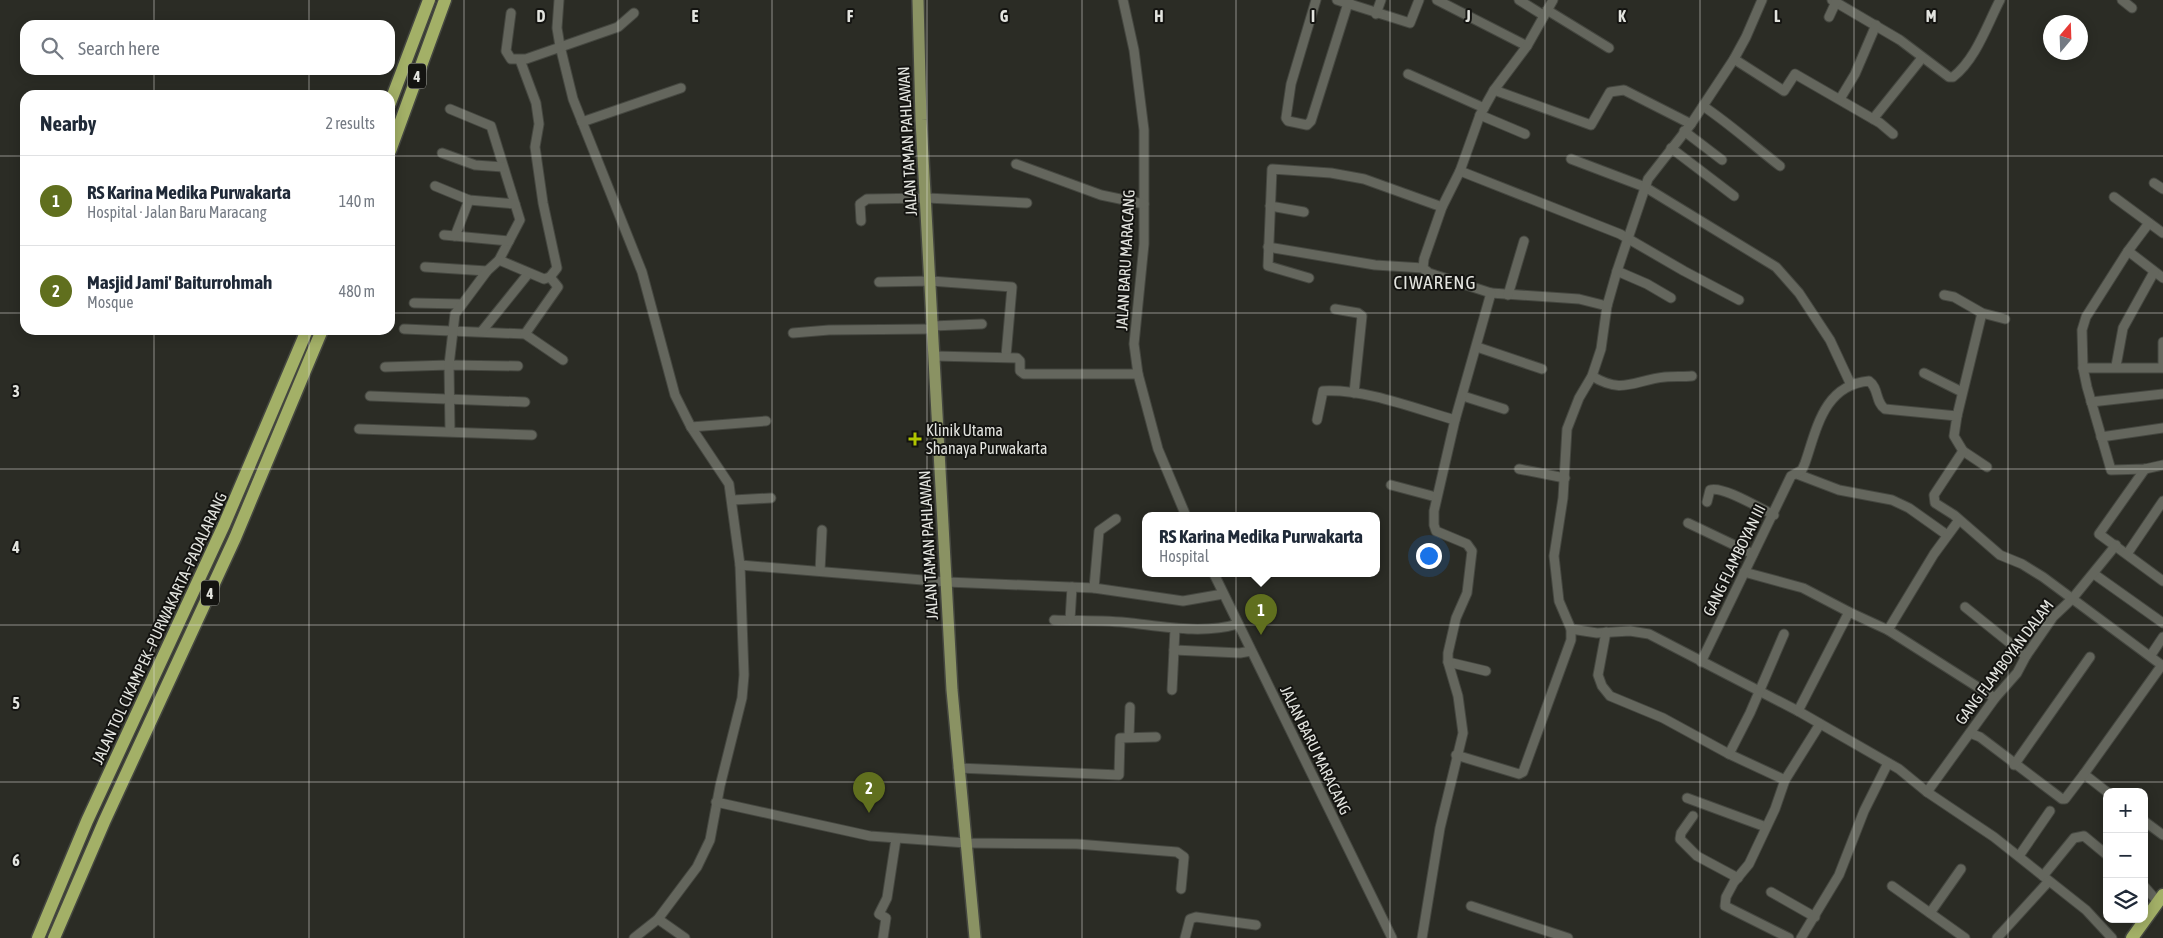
<!DOCTYPE html>
<meta charset="utf-8">
<style>
body{margin:0;font-family:"Asap Condensed",sans-serif;background:#f2f2f3;color:#1f2937}
.controls{position:absolute;right:15px;bottom:15px;display:grid;overflow:hidden;border-radius:10px;box-shadow:0 2px 12px #0003}
.controls button{width:45px;height:45px;display:grid;place-items:center;padding:0;border:0;border-bottom:1px solid #e0e1e3;background:#fff;color:#1f2937;font:25px sans-serif}
.compass{position:absolute;left:2043px;top:15px;width:45px;height:45px;border-radius:50%;background:#fff;box-shadow:0 2px 12px #0003;rotate:19deg}
.you{position:absolute;left:1428px;top:555px;width:18px;height:18px;margin:-12px;border:4px solid #fff;border-radius:50%;background:#1a73e8;box-shadow:0 0 0 8px #1a73e833}
.badge{display:grid;place-items:center;width:32px;height:32px;border-radius:50%;background:#606f1e;color:#fff;font-size:16px;font-weight:700}
.pin{position:absolute;translate:-50% -41px;filter:drop-shadow(0 1px 2px #0008)}
.pin::after{content:'';position:absolute;top:26px;width:18px;height:15px;background:inherit;clip-path:polygon(0 0,100% 0,50% 100%)}
.popup{position:absolute;left:1142px;top:512px;width:238px;height:65px;box-sizing:border-box;display:grid;place-content:center;border-radius:10px;background:#fff;filter:drop-shadow(0 1px 4px #0005);font-size:16px;white-space:nowrap;color:#747a83}
.popup b{font-size:19px;color:#1f2937}
.popup::after{content:'';position:absolute;left:50%;top:100%;margin-left:-10px;border:10px solid transparent;border-top-color:#fff}
.list{margin:0;padding:0;list-style:none}
h2{display:flex;justify-content:space-between;align-items:center;height:65px;margin:0;padding:0 20px;font-size:21px}
h2 small{font-size:16px;font-weight:400;color:#747a83}
.list li{display:grid;grid-template-columns:32px 1fr auto;gap:15px;align-items:center;box-sizing:border-box;height:90px;padding:0 20px;border-top:1px solid #e0e1e3}
.list b{display:block;font-size:19px;white-space:nowrap}
.list p{margin:0;font-size:16px;white-space:nowrap;color:#747a83}
.list em{font-size:16px;font-style:normal;color:#747a83}
.icon{flex:none;width:28px;height:28px;fill:none;stroke:currentColor;stroke-width:2;stroke-linecap:round;stroke-linejoin:round}
.map{position:relative;flex:none;width:2163px;height:938px;overflow:hidden}
.search{position:absolute;background:#fff;box-shadow:0 2px 12px #0003;left:20px;top:20px;width:375px;height:55px;display:flex;align-items:center;gap:12px;box-sizing:border-box;padding:0 18px;border-radius:15px;color:#747a83;font-size:19px}
.panel{position:absolute;background:#fff;box-shadow:0 2px 12px #0003;left:20px;top:90px;width:375px;height:245px;border-radius:15px}
.map>svg:first-child{display:block}
</style>
<div class="map">
<svg width="2163" height="938" viewBox="0 0 2163 938">
<rect width="100%" height="100%" fill="#2b2c25"/>
<g fill="none" stroke-linecap="round" stroke-linejoin="round">
<!-- minor casing -->
<g stroke="#454740" stroke-width="11">
<g id="minor">
<path d="M559 0 557 28 560 46 573 99 642 272 675 395 691 427 729 484 740 565 744 675 742 698 720 786 710 840 697 867 658 919 634 938"/>
<path d="M1123 0 1134 50 1144 130V244L1134 344 1138 374 1158 449 1186 516"/>
<path d="M1316 0 1291 84 1286 118 1288 121 1307 125 1311 121 1349 0"/>
<path d="M1337 0 1410 23 1419 0"/>
<path d="M1437 0 1527 46"/>
<path d="M1519 0 1543 15"/>
<path d="M1832 0 1900 40 1949 77H1953C1976 59 1987 25 2000 0"/>
<path d="M2122 0 2132 8"/>
<path d="M1547 10 1609 48"/>
<path d="M511 13 506 51 511 59H526L618 27 634 13"/>
<path d="M1376 14 1381 0"/>
<path d="M1829 17 1836 2"/>
<path d="M1734 59 1784 91 1795 74 1880 123 1893 134"/>
<path d="M1408 74 1484 108"/>
<path d="M1494 90 1591 125 1610 92 1624 90 1691 124"/>
<path d="M1840 99 1855 74 1876 25"/>
<path d="M1703 106C1730 124 1754 146 1780 166"/>
<path d="M450 109 491 126 520 220 499 260"/>
<path d="M1480 115 1525 134"/>
<path d="M1873 119 1922 58"/>
<path d="M582 122 681 88"/>
<path d="M1684 131 1722 160"/>
<path d="M1671 148 1734 196"/>
<path d="M442 153 475 165 503 167"/>
<path d="M1571 159 1645 187 1776 267 1799 293 1830 340 1851 385"/>
<path d="M1016 164 1101 195 1144 204"/>
<path d="M1460 171 1620 234 1684 271 1739 300"/>
<path d="M2154 183 2163 189"/>
<path d="M435 186 469 200 515 204"/>
<path d="M2114 197 2163 233"/>
<path d="M1270 206 1304 212"/>
<path d="M861 221 860 204 867 199 927 198 1027 203"/>
<path d="M2149 223 2128 251 2086 317 2082 330 2083 368 2087 387 2111 470 2145 469 2163 465"/>
<path d="M444 235 509 241"/>
<path d="M455 236 469 200"/>
<path d="M1268 247 1375 265 1423 268"/>
<path d="M2128 251 2163 278"/>
<path d="M425 267 487 271"/>
<path d="M1617 271 1647 284 1671 298"/>
<path d="M1309 278 1268 266 1272 169 1331 173 1364 179 1442 207"/>
<path d="M879 282 931 281 1012 287 1006 356"/>
<path d="M1491 293 1579 299 1607 306"/>
<path d="M1508 295 1524 241"/>
<path d="M1944 295 1954 297 1982 313 2005 319"/>
<path d="M414 303 461 304"/>
<path d="M1335 309 1358 313 1362 316 1354 393"/>
<path d="M932 326 982 324"/>
<path d="M404 329 525 334 563 360"/>
<path d="M482 331 528 274"/>
<path d="M793 333 829 330 933 329"/>
<path d="M525 334 558 287 550 277"/>
<path d="M2163 342V366"/>
<path d="M1477 347 1542 369"/>
<path d="M934 356 1017 358 1020 361V371L1024 374H1138"/>
<path d="M2116 366 2123 328 2154 272"/>
<path d="M385 367 449 365 518 366"/>
<path d="M2083 368H2163"/>
<path d="M1924 373 1962 392"/>
<path d="M1592 376C1623 395 1634 380 1665 377 1674 376 1683 377 1692 376"/>
<path d="M370 396 525 402"/>
<path d="M1463 396 1504 409"/>
<path d="M2091 402 2163 394"/>
<path d="M1957 416 1982 313"/>
<path d="M1317 420 1323 391C1367 389 1413 408 1455 420"/>
<path d="M691 427 766 421"/>
<path d="M359 429 532 435"/>
<path d="M450 431 449 365 455 314 487 271 499 260 544 279 550 277 557 268 543 203 535 147 539 124 536 103 520 60"/>
<path d="M2101 437 2163 428"/>
<path d="M1963 451 1987 467"/>
<path d="M1519 469 1565 478"/>
<path d="M2145 469 2099 534 2163 581"/>
<path d="M1797 474 1839 490 1892 500 1909 508 1947 535"/>
<path d="M1391 485 1436 497"/>
<path d="M733 500 771 498"/>
<path d="M1707 502 1710 490C1722 485 1761 509 1774 515"/>
<path d="M1688 523 1753 554"/>
<path d="M2127 554 2163 501"/>
<path d="M740 565 947 582 1094 588 1183 601 1223 594"/>
<path d="M820 571 822 530"/>
<path d="M1744 572 1803 588 1849 612"/>
<path d="M1214 574 1392 938"/>
<path d="M2094 574 2163 623"/>
<path d="M1094 588 1099 531 1116 519"/>
<path d="M1965 607 2026 656"/>
<path d="M1054 620C1079 621 1105 620 1131 623 1166 627 1203 634 1238 624"/>
<path d="M1070 620 1072 587"/>
<path d="M1571 629 1597 633 1630 631 1649 634 1798 711 1899 769 1927 792 1994 837 2086 910 2112 938"/>
<path d="M1888 630 1995 698"/>
<path d="M1606 632 1598 675 1602 686 1610 696 1663 718 1729 754 1785 780"/>
<path d="M1174 650 1240 653 1251 651"/>
<path d="M2151 655 2163 637"/>
<path d="M1448 662 1486 671"/>
<path d="M1701 662 1791 476 1802 470 1805 463C1817 428 1824 385 1869 381 1879 388 1875 402 1885 409L1957 416 1954 436 1963 451 1934 495 1935 503 1954 515 2000 555 2022 564 2043 577 2163 666"/>
<path d="M1172 690 1175 629"/>
<path d="M1798 711 1849 612 1888 630 1934 554 1959 520"/>
<path d="M1970 733 1980 737 2062 799H2065L2084 774 2107 792"/>
<path d="M1129 737 1130 707"/>
<path d="M1729 754 1750 713 1784 634"/>
<path d="M1456 755 1519 774 1523 772 1571 640V629L1559 601 1554 556 1563 498 1567 429 1579 398 1592 376 1601 349 1607 306 1617 271 1648 179 1691 124 1734 59 1746 37 1762 0"/>
<path d="M2014 765 2090 657"/>
<path d="M958 768 1119 775 1120 738 1156 737"/>
<path d="M2084 774 2162 665"/>
<path d="M1927 792 1995 698 2017 673 2026 656 2053 617 2072 599 2116 545"/>
<path d="M1687 798 1766 827"/>
<path d="M716 802 870 836 966 843 1077 844 1177 852 1184 857 1181 889"/>
<path d="M1693 816 1681 833 1680 839 1697 856 1738 878"/>
<path d="M2144 821 2163 835"/>
<path d="M2019 856 2050 811"/>
<path d="M2043 876 2074 838 2084 836 2107 855"/>
<path d="M1892 886 1965 938"/>
<path d="M2144 886 2158 902"/>
<path d="M1771 892 1815 917"/>
<path d="M1471 906 1568 938"/>
<path d="M1930 913 1961 869"/>
<path d="M658 919 685 938"/>
<path d="M883 938 886 918 879 914 887 898 896 839"/>
<path d="M1185 938 1190 919 1196 917 1256 925"/>
<path d="M1422 938 1440 828 1463 733 1458 696 1448 662V653L1456 618 1467 593 1472 551 1467 544 1436 531 1434 525V511L1455 420 1491 293 1429 273 1423 268 1424 259 1442 207 1460 171 1480 115 1494 90 1527 46 1553 0"/>
<path d="M1789 938 1725 906 1726 897 1734 882 1749 864 1775 809 1785 780 1820 724"/>
<path d="M1801 938 1839 875 1864 811 1888 763"/>
<path d="M1997 938 2048 882"/>
</g>
</g>
<!-- major casing -->
<g stroke="#454740" stroke-width="14">
<path id="major" d="M918 0 921 120 952 690 975 938"/>
</g>
<!-- highway casing -->
<g stroke="#454740" stroke-width="15">
<g id="highway">
<path d="M390 103 429 0"/>
<path d="M390 151 445 0"/>
<path d="M38 938 87 821 224 525 307 330"/>
<path d="M54 938 104 822 235 538 322 330"/>
<path d="M2132 938 2163 895"/>
</g>
</g>
<!-- minor -->
<use href="#minor" stroke="#64665d" stroke-width="9"/>
<!-- major -->
<use href="#major" stroke="#8a9263" stroke-width="11"/>
<!-- highway -->
<use href="#highway" stroke="#a3b067" stroke-width="12"/>
</g>
<!-- grid -->
<path fill="none" stroke="#e3e4df" stroke-width="1" stroke-opacity="0.55" d="M154 0V25M309 0V25M464 0V938M618 0V938M772 0V938M927 0V938M1082 0V938M1236 0V938M1390 0V938M1545 0V938M1700 0V938M1854 0V938M2008 0V938M154 70V95M309 70V95M0 156H25M390 156H2163M0 313H25M390 313H2163M154 330V938M309 330V938M0 469H2163M0 625H2163M0 782H2163"/>
<!-- markers -->
<path fill="#b0c500" stroke="#141411" stroke-width="2" d="M912.5 431.5h5v5h5v5h-5v5h-5v-5h-5v-5h5z"/>
<g text-anchor="middle" dominant-baseline="central" stroke-width="4" stroke-linejoin="round" paint-order="stroke">
<!-- shield labels -->
<g fill="#141411" stroke="#a5a6a1" stroke-width="1">
<rect x="408" y="63.5" width="18" height="25" rx="4"/>
<rect x="201" y="580.5" width="18" height="25" rx="4"/>
</g>
<g font-size="15" font-weight="bold" fill="#e3e4df">
<text x="417" y="76">4</text>
<text x="210" y="593">4</text>
</g>
<!-- street labels -->
<g font-size="16" fill="#e3e4df" stroke="#141411">
<text transform="translate(907 141) rotate(-93)">JALAN TAMAN PAHLAWAN</text>
<text transform="translate(1125 260) rotate(-87)">JALAN BARU MARACANG</text>
<text transform="translate(928 545) rotate(-93)">JALAN TAMAN PAHLAWAN</text>
<text transform="translate(1734 560) rotate(-64)">GANG FLAMBOYAN III</text>
<text transform="translate(159 628) rotate(-65)">JALAN TOL CIKAMPEK–PURWAKARTA–PADALARANG</text>
<text transform="translate(2004 662) rotate(-53)">GANG FLAMBOYAN DALAM</text>
<text transform="translate(1316 750) rotate(64)">JALAN BARU MARACANG</text>
</g>
<!-- poi labels -->
<g font-size="16" fill="#e3e4df" stroke="#141411" text-anchor="start">
<text x="926" y="430">Klinik Utama<tspan x="926" dy="18">Shanaya Purwakarta</tspan></text>
</g>
<!-- quarter labels -->
<g font-size="19" letter-spacing="1" fill="#e3e4df" stroke="#141411">
<text x="1435" y="282">CIWARENG</text>
</g>
</g>
<g font-size="16" text-anchor="middle" font-weight="bold" fill="#e3e4df" stroke="#141411" stroke-width="4" stroke-linejoin="round" paint-order="stroke">
<text x="541" y="22">D</text>
<text x="695" y="22">E</text>
<text x="850" y="22">F</text>
<text x="1004" y="22">G</text>
<text x="1159" y="22">H</text>
<text x="1313" y="22">I</text>
<text x="1468" y="22">J</text>
<text x="1622" y="22">K</text>
<text x="1777" y="22">L</text>
<text x="1931" y="22">M</text>
<text x="16" y="397">3</text>
<text x="16" y="553">4</text>
<text x="16" y="709">5</text>
<text x="16" y="866">6</text>
</g>
</svg>
<div class="controls">
<button>+</button>
<button>−</button>
<button><svg class="icon" aria-label="layers" viewBox="0 0 24 24"><path d="M12 4l9 5-9 5-9-5zM3 14l9 5 9-5"/></svg></button>
</div>
<svg class="compass" viewBox="-18 -18 36 36"><path d="M0-13l5 13h-10z" fill="#e53935"/><path d="M0 13l5-13h-10z" fill="#747a83"/></svg>
<div class="you"></div>
<div class="pin badge" style="left:1261px;top:635px">1</div>
<div class="popup"><b>RS Karina Medika Purwakarta</b>Hospital</div>
<div class="pin badge" style="left:869px;top:813px">2</div>
<div class="search"><svg class="icon" aria-label="search" viewBox="0 0 24 24"><circle cx="10" cy="10" r="6"/><path d="M15 15l6 6"/></svg>Search here</div>
<section class="panel">
<h2>Nearby<small>2 results</small></h2>
<ul class="list">
<li><span class="badge">1</span><div><b>RS Karina Medika Purwakarta</b><p>Hospital · Jalan Baru Maracang</p></div><em>140 m</em></li>
<li><span class="badge">2</span><div><b>Masjid Jami' Baiturrohmah</b><p>Mosque</p></div><em>480 m</em></li>
</ul>
</section>
</div>
